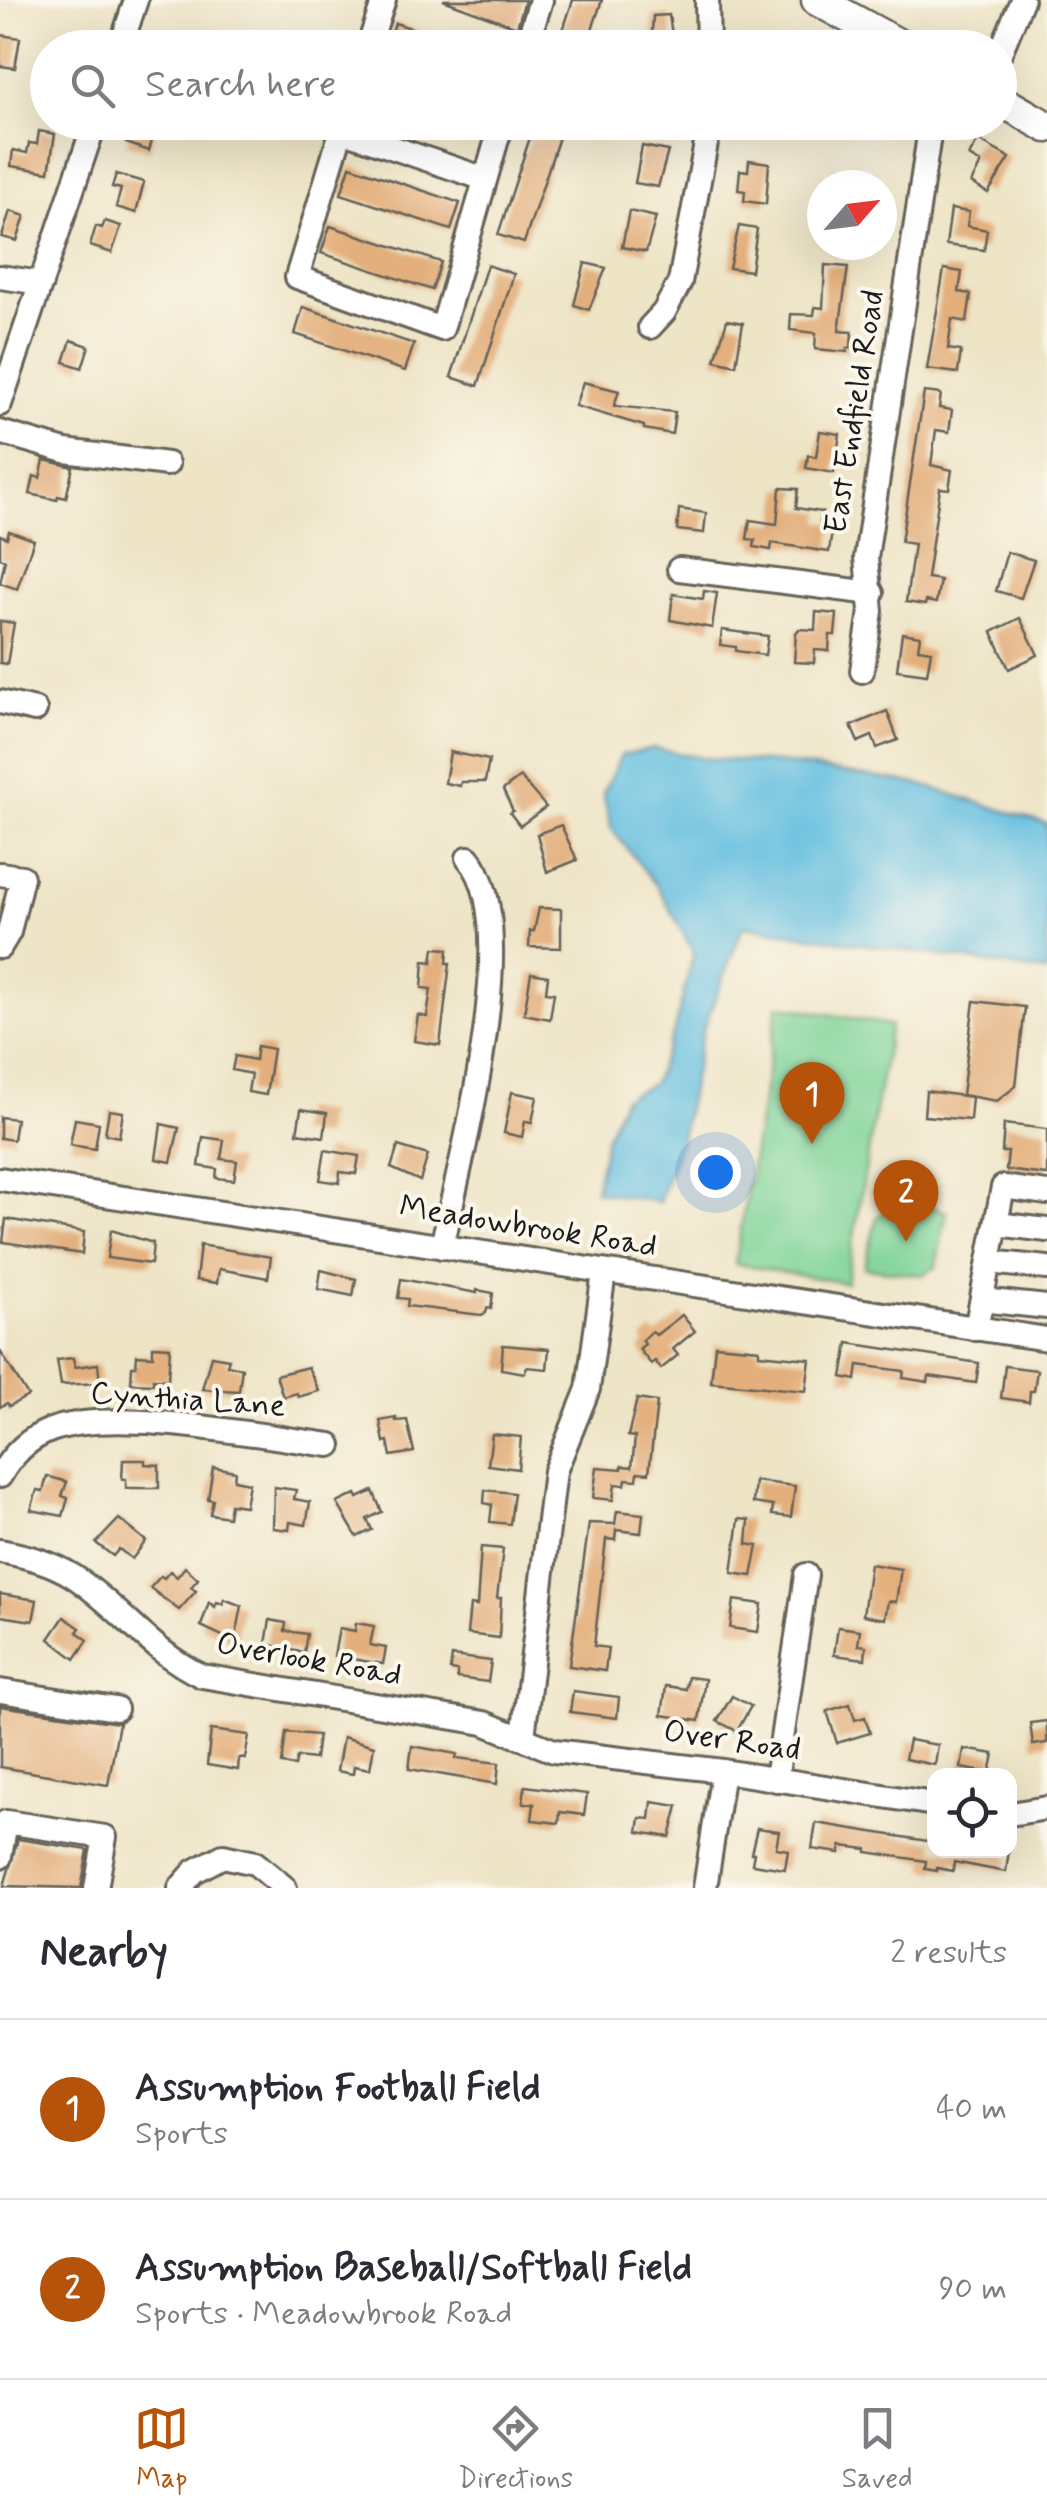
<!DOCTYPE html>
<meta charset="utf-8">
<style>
body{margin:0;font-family:Mynerve,sans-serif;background:#f7f7f7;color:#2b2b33}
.controls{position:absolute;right:30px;bottom:30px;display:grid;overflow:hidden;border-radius:20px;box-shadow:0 10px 40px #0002}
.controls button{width:90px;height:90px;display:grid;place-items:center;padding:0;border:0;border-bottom:2px solid #e1e1e2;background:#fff;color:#2b2b33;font:50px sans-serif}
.compass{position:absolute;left:807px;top:170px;width:90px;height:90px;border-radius:50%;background:#fff;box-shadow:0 10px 40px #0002;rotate:62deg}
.you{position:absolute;left:715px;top:1172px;width:35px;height:35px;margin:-25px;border:8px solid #fff;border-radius:50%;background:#1a73e8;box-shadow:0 0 0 15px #1a73e833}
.badge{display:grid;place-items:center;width:65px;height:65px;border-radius:50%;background:#b45309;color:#fff;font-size:32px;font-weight:700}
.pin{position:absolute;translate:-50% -82px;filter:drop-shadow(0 2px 5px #0008)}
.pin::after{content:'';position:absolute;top:52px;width:35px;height:30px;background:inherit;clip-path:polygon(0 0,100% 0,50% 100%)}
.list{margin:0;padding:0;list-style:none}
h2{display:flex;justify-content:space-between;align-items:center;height:130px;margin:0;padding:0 40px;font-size:42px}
h2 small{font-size:32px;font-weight:400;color:#7c7c81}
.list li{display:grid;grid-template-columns:65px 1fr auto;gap:30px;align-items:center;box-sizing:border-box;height:180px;padding:0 40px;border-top:2px solid #e1e1e2}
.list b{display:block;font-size:38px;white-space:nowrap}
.list p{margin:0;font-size:32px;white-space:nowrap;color:#7c7c81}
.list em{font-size:32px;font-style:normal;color:#7c7c81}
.icon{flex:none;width:55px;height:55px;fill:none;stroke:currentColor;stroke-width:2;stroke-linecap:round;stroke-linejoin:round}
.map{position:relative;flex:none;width:1047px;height:1888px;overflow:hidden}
.search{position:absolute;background:#fff;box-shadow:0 10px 40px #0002;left:30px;right:30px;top:30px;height:110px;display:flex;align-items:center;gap:25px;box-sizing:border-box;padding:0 35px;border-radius:55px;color:#7c7c81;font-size:38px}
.sheet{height:490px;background:#fff}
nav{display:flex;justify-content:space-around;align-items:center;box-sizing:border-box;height:140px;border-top:2px solid #e1e1e2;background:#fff;font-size:28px;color:#7c7c81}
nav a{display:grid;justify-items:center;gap:5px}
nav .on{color:#b45309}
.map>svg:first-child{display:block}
</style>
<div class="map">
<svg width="1047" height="1888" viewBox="0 0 1047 1888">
<rect width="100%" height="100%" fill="#fbf7ec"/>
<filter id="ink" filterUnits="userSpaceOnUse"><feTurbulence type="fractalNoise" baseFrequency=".01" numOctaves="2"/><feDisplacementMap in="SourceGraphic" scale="20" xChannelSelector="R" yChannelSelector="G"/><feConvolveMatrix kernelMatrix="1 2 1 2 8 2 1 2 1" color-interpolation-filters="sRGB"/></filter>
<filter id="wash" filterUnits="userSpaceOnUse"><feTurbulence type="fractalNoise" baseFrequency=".0048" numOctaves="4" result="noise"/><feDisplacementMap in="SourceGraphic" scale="40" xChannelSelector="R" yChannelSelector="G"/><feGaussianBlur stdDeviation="2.25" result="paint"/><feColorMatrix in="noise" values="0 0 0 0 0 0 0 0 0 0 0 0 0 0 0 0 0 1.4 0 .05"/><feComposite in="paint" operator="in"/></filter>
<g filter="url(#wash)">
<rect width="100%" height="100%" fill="#eee4c6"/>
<!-- green -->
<g fill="#7dd396" stroke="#4c7859" stroke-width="2.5">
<path d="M778 1005 890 1025 846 1283 735 1264Z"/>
<path d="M907 1199 947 1212 936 1267 923 1275 864 1268 877 1217Z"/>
</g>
<!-- water -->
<path fill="#61bddf" stroke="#3e6c7e" stroke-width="2.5" d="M653 748 702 758 780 763 919 784 1047 824V972L743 926 703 1030 681 1138 659 1202 595 1191 606 1136 623 1099 653 1083 674 1031 694 952 659 889 611 828 603 793 621 755Z"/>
<g id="blocks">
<!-- building -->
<g fill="#e3af7c">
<path d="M443 0H525L517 27Z"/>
<path d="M573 0H602L586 48H557Z"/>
<path d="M669 15 674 48H651L653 16Z"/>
<path d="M395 23 463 45V48H387Z"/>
<path d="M0 35 20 38 15 68 0 66Z"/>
<path d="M141 122H157L149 151 126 143 132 124 140 126Z"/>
<path d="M535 122 561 131 524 243 498 235Z"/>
<path d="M753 122H778L777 136 752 134Z"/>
<path d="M39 131 55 134 49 172 11 166 13 150 27 153 29 143 37 144Z"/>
<path d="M978 140 1010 158 988 193 971 183 981 163 969 156Z"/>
<path d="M642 146 668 151 658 187 635 183Z"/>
<path d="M749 160 769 163 766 204 744 201 745 191 738 190 740 170 748 171Z"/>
<path d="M350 166 460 203 451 230 341 194Z"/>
<path d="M116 174 144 182 136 213 116 207 121 189 112 187Z"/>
<path d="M951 209 969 212 967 226 987 230 984 250 946 245Z"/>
<path d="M10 211 25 216 17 241 2 237Z"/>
<path d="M629 211 656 217 646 252 622 247Z"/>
<path d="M105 221 121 226 112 253 90 246 96 226 102 228Z"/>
<path d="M330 226 441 262 432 290 321 253Z"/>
<path d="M739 226 757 229 751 271 729 268Z"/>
<path d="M585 263 606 268 589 310 574 305Z"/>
<path d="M487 265 514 274 478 386 451 377Z"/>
<path d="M825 265 848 267 839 331 852 332 851 348H847V352L815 349 816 333 790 330 791 314 814 315 815 307 823 308Z"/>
<path d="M944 269 962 272 959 292 971 294 967 322 952 319 948 349 961 351 958 373 927 369Z"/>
<path d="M303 307 414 344 405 371 295 334Z"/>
<path d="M727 320 743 323 736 365 715 360Z"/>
<path d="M71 340 89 346 82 368 64 362Z"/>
<path d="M583 382 619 391 614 406 675 412 672 434 644 429V426L575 406Z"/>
<path d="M924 392 941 394 939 408 952 410 949 432 936 430 931 465 952 470 949 489 940 488 927 578 940 580 936 603 926 601 925 605 906 602 914 544 901 542Z"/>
<path d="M820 431 840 434 834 473 806 468 808 455 816 457Z"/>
<path d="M44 460 73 467 66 498 58 496 57 500 30 494 34 476 40 478Z"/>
<path d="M780 488 798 489 796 508 822 512 820 522 833 524 829 552 772 543 771 550 754 547 755 540 747 539 750 520 777 524Z"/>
<path d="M679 509 706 513 704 533 677 530Z"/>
<path d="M9 531 34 540 17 589 0 583 5 560 0 558V535L7 538Z"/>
<path d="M1007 552 1034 560 1021 598 996 591Z"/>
<path d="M704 591 717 593 712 628 670 620 673 594 703 599Z"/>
<path d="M816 612 837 614 835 635H830L829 651 815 650 814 663 794 662 796 633 799 629 815 630Z"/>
<path d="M1020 618 1038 655 1009 669 992 632Z"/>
<path d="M0 621 14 623 7 664 0 663Z"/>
<path d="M722 630 768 636 765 655 736 651V647L720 645Z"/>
<path d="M902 633 920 636 918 649 931 651 927 674 897 670Z"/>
<path d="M887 711 898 740 877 748 872 736 858 742 851 726Z"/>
<path d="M450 752 489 760 485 782H461L460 786 445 783Z"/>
<path d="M520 777 546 807 520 826 510 813 513 811 503 790Z"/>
<path d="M561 825 577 860 547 872 537 834Z"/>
<path d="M539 908 561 909V948L529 947 530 931H534Z"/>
<path d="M434 948 448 949 447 963H450L440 1045 414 1041 418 1015 427 1017 431 989 422 988 424 961 432 962Z"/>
<path d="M531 973 548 976 546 992 554 993 550 1019 524 1014Z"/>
<path d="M974 1001 1025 1007 1016 1086 997 1101 962 1095Z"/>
<path d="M257 1046 273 1049 266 1095 248 1092 251 1074 232 1070 235 1056 255 1060Z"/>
<path d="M926 1091 972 1097 970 1120 924 1116Z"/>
<path d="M512 1092 537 1097 532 1122 525 1121 522 1137 504 1133Z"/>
<path d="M301 1109 327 1113 324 1137 297 1133Z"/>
<path d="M109 1110 123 1112 119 1137 105 1134Z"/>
<path d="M0 1117 16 1119 13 1140 0 1138Z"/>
<path d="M75 1119 99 1123 95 1149 70 1145Z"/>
<path d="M161 1124 179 1128 171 1162 156 1159Z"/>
<path d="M1004 1124 1047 1129V1175L1006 1170 1008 1152H1002Z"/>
<path d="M203 1137 224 1140 221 1159 237 1161 234 1180 216 1178 217 1169 199 1166Z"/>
<path d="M398 1146 428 1155 420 1181 391 1168Z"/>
<path d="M325 1150 359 1156 356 1174 340 1172 339 1183 320 1180Z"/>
<path d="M6 1219 84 1232 82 1254 3 1242Z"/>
<path d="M111 1230 153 1243 151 1264 107 1258Z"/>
<path d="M200 1245 271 1257 268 1278 219 1269 217 1283 196 1280Z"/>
<path d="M321 1270 356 1279 353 1296 318 1289Z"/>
<path d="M401 1279 477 1293V1290L493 1293 491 1309 487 1308 486 1313 481 1315 407 1306 408 1299 398 1298Z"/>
<path d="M682 1315 695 1331 673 1349 678 1355 661 1369 655 1361 651 1364 639 1349 645 1344 642 1340 652 1331 656 1335Z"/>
<path d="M848 1343 979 1363 976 1383 929 1376 928 1382 903 1378 904 1371 858 1365 856 1380 842 1377Z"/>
<path d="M503 1345 549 1349 547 1369 526 1367 525 1373 501 1369Z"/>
<path d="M715 1345 759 1349V1354L810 1359 806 1391 711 1382Z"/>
<path d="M153 1346 170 1347 168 1380 153 1379V1384L131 1383 132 1366H136L137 1355 153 1356Z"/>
<path d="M0 1351 28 1396 9 1406 7 1403 0 1407Z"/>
<path d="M211 1356 229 1359 227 1365 242 1368 239 1391 202 1389Z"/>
<path d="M73 1358 75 1367 98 1364 100 1383 61 1385 57 1360Z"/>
<path d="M1005 1366 1037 1370 1034 1391H1030L1029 1402 1001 1398Z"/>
<path d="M308 1367 319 1391 298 1397 297 1393 283 1397 276 1375Z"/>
<path d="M637 1399 657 1402 649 1473 638 1472 637 1480 626 1479 625 1485 615 1484 613 1500 593 1498 597 1467 622 1469V1466L632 1467 635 1437 628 1436Z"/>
<path d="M396 1418V1421L407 1420 414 1452 391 1456 388 1441 384 1442 380 1421Z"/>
<path d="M492 1434 521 1437 518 1469 488 1465Z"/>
<path d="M123 1460H145V1464L159 1465V1488H126V1479H122Z"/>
<path d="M213 1467 235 1471 234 1480 249 1483 245 1506 230 1504 228 1517 210 1514 213 1500 208 1499Z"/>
<path d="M47 1476 67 1482 62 1496 68 1498 63 1516 31 1510 37 1490 43 1491Z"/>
<path d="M755 1481 795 1486 791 1517 772 1515 773 1506 753 1503Z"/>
<path d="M274 1487 296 1490 294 1499 310 1502 306 1525 290 1522 289 1530 273 1528Z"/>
<path d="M485 1490 514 1493 510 1524 490 1522 492 1505 484 1503Z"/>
<path d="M373 1491 382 1512 367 1519 372 1530 357 1537 337 1503 356 1494 358 1498Z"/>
<path d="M617 1511 643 1514 641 1533 616 1530 615 1540 606 1539 594 1646 608 1648 605 1671 569 1666 589 1523 615 1524Z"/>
<path d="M119 1519 146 1541 132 1559 119 1549 113 1556 96 1543Z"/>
<path d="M739 1519 749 1520 747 1544 758 1546 752 1576 732 1573Z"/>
<path d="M481 1547 503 1549 497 1598H501L499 1638 467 1634 470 1605 477 1606Z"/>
<path d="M870 1564 901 1569 896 1602 888 1601 885 1619 863 1615Z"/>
<path d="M185 1567 198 1579 191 1587 196 1591 179 1610 150 1588 161 1576 164 1578 170 1571 177 1577Z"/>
<path d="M0 1594 37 1600 33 1621 0 1616Z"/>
<path d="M224 1599 242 1606 235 1642 201 1626 209 1602 215 1607 217 1602 223 1604Z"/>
<path d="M734 1600 762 1604 758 1632 730 1628Z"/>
<path d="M64 1617 80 1628 77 1632 88 1640 75 1659 49 1639Z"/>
<path d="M270 1620 286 1623 285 1631 307 1634 304 1653 266 1644Z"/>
<path d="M356 1623 374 1626 370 1645 386 1648 383 1664 334 1656 339 1628 355 1631Z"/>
<path d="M838 1627 860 1630 858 1645 866 1646 865 1659 834 1655Z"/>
<path d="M452 1656 491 1661 488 1682 457 1678V1671L450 1670Z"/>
<path d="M688 1677 705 1679 699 1721 662 1715 666 1686 686 1689Z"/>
<path d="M573 1691 619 1697 617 1718 570 1712Z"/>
<path d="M732 1696 751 1706 737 1731 717 1721Z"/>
<path d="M850 1704 855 1720 865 1717 870 1733 837 1743 827 1711Z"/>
<path d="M0 1706 119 1723 108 1785 0 1767Z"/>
<path d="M1047 1721V1743L1033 1745 1030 1723Z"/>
<path d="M211 1730 249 1735 245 1759 239 1758 238 1770 207 1765Z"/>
<path d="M286 1732 318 1735 315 1759 297 1757 295 1766 282 1764Z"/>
<path d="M343 1737 374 1746 370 1769 354 1766 353 1774 337 1771Z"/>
<path d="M909 1740 938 1745 935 1765 905 1759Z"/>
<path d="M412 1746 457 1754 456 1758 499 1763 497 1784 409 1769Z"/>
<path d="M964 1749 994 1754 990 1773 961 1768Z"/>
<path d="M525 1786 587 1794 584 1815 560 1812 559 1823 532 1820 534 1804 523 1803Z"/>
<path d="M652 1802 678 1806 670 1837 638 1832 640 1818 650 1819Z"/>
<path d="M816 1823 934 1842V1850H1009L1006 1872 954 1862 953 1871 937 1868V1871L925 1869 926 1861 867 1852V1849L841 1846 840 1853 812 1849Z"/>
<path d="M757 1828 779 1831 776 1848 788 1850 785 1869 752 1864 754 1853H751Z"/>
<path d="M18 1839 88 1850 81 1888 4 1886Z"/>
</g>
</g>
</g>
<g filter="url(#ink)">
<use href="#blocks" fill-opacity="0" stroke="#666258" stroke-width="2.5"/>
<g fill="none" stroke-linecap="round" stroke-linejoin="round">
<!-- minor casing -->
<g stroke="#666258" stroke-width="28">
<g id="minor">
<path d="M707 0 708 48"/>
<path d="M120 48 136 0"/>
<path d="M368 48 384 0"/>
<path d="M526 48 541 0"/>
<path d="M1000 53 1022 0"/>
<path d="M344 122 297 277 442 329 502 122"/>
<path d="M341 130 485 179"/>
<path d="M0 277 41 283"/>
<path d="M650 327 664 312 680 282 710 122"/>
<path d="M0 404 95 122"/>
<path d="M0 432 65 451 167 464"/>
<path d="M679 569 872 593"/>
<path d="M862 671 871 611 866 558 931 122"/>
<path d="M0 702 35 710"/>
<path d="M0 874 22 877 9 932 0 947"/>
<path d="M0 1179 1047 1339"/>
<path d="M997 1224 1047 1230"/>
<path d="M442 1247C459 1165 526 922 468 858"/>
<path d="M989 1262 1047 1268"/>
<path d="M982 1300 1047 1307"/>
<path d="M976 1329 1003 1187 1047 1193"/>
<path d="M0 1476C12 1455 29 1438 51 1430 116 1407 259 1436 330 1445"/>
<path d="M0 1551C26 1556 51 1562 73 1576 119 1606 152 1653 202 1676L484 1723 554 1751 723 1771 934 1804"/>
<path d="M0 1691 116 1709"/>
<path d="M523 1737 555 1471 588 1389 604 1272"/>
<path d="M776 1780 806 1575"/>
<path d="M1010 1814 1047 1808"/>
<path d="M0 1857 6 1822 105 1837 96 1888"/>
<path d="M180 1888 195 1871 223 1856 255 1863 285 1888"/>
<path d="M705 1888 723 1771"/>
</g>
</g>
<!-- major casing -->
<g stroke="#666258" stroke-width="35">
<g id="major">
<path d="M817 0 905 48"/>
<path d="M1000 100 1047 127"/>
</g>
</g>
<!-- minor -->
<use href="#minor" stroke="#fff" stroke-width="22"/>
<!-- major -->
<use href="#major" stroke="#fff" stroke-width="30"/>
</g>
</g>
<g text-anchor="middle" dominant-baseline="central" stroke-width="8" stroke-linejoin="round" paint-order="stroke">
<!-- street labels -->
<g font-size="32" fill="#1c1c1c" stroke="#fbf7ec">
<text transform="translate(855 412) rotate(-81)">East Endfield Road</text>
<text transform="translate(528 1227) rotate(9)">Meadowbrook Road</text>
<text transform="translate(188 1400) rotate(4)">Cynthia Lane</text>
<text transform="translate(309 1660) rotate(10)">Overlook Road</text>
<text transform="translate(732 1741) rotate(8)">Over Road</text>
</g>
</g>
</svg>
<div class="controls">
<button><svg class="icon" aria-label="locate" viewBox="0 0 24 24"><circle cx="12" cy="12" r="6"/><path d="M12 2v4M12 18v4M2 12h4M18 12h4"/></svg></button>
</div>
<svg class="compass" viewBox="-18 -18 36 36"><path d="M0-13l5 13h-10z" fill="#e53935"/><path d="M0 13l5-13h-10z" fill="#7c7c81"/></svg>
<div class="you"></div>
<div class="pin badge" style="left:812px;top:1144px">1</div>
<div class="pin badge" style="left:906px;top:1242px">2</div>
<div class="search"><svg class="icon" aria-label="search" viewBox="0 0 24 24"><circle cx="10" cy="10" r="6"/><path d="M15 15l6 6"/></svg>Search here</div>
</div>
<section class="sheet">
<h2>Nearby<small>2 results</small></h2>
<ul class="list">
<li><span class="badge">1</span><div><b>Assumption Football Field</b><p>Sports</p></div><em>40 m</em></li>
<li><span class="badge">2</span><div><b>Assumption Baseball/Softball Field</b><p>Sports · Meadowbrook Road</p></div><em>90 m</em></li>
</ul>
</section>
<nav>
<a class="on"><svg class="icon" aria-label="map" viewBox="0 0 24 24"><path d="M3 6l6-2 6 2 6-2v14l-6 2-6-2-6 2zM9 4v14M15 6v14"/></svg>Map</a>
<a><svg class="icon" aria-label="directions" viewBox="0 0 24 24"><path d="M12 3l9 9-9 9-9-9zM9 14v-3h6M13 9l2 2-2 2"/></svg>Directions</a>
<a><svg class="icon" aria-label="saved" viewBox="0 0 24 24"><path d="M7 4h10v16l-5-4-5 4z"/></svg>Saved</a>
</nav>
